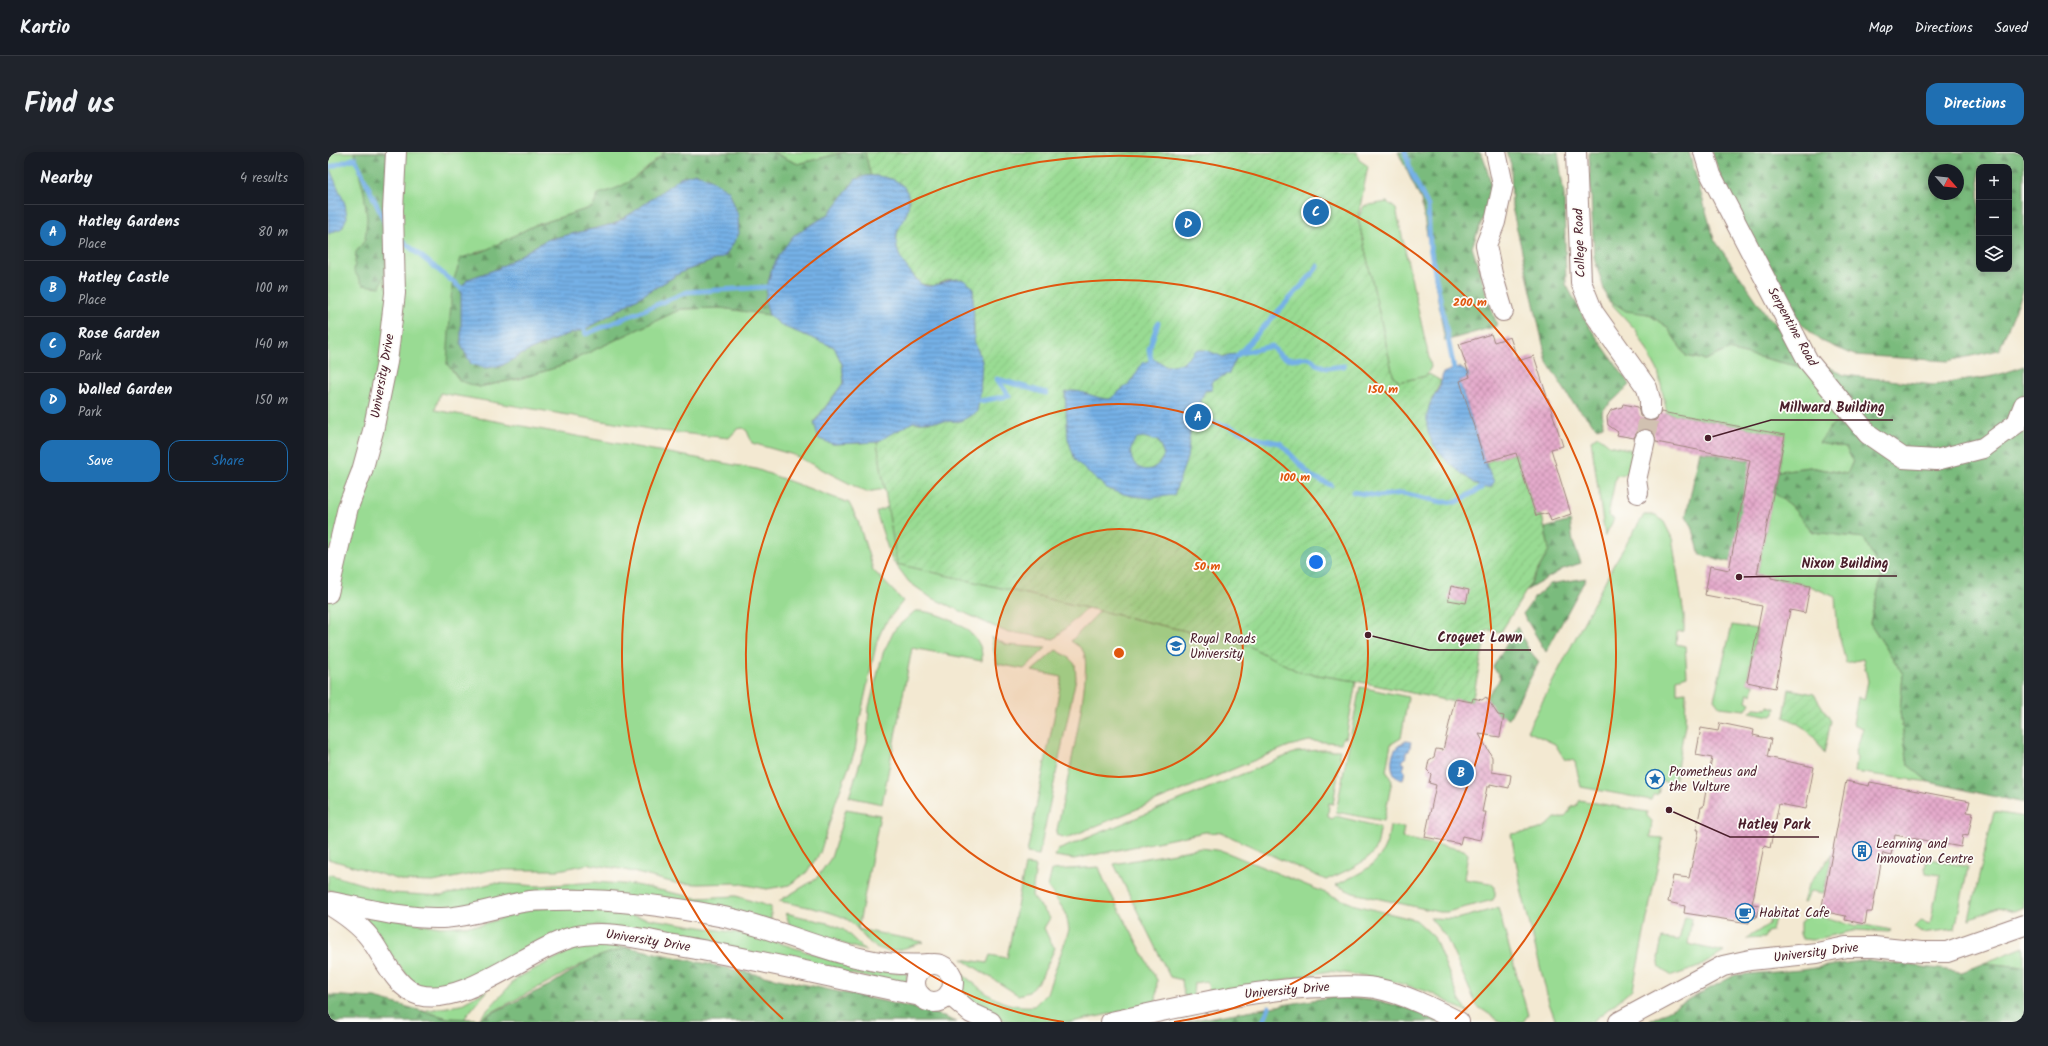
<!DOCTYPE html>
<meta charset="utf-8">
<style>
body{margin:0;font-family:Kalam,sans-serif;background:#20242c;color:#f1f3f6}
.controls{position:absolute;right:12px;top:12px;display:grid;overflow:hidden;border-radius:8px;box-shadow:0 2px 10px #0003}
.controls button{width:36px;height:36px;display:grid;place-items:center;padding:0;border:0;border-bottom:1px solid #363941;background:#171b24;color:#f1f3f6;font:20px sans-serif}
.compass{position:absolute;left:1600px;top:12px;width:36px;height:36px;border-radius:50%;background:#171b24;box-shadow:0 2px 10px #0003;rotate:118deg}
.you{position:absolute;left:988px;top:410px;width:14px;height:14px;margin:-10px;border:3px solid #fff;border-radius:50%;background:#1a73e8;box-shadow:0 0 0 6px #1a73e833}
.badge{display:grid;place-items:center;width:26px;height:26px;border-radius:50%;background:#1f6fb2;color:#fff;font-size:13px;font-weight:700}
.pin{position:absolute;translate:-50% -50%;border:2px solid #fff;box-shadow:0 1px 4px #0006}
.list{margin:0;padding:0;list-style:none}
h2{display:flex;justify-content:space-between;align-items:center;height:52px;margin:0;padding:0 16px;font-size:17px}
h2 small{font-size:13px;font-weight:400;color:#9ea1a6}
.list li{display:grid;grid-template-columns:26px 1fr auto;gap:12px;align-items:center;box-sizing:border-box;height:56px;padding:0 16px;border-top:1px solid #363941}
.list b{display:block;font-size:15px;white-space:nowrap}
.list p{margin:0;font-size:13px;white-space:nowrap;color:#9ea1a6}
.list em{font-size:13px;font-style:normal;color:#9ea1a6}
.actions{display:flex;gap:8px;padding:12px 16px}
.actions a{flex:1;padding:9px 0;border:1px solid #1f6fb2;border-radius:12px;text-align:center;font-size:14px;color:#1f6fb2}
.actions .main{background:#1f6fb2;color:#fff}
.icon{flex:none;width:22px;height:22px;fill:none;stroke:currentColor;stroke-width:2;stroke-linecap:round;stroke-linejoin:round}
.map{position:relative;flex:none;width:1696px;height:870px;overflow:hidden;border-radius:12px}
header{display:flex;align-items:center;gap:24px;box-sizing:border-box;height:56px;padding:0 20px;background:#171b24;border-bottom:1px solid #363941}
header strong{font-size:19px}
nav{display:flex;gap:22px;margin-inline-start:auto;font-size:14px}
.intro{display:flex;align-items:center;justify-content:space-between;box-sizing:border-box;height:96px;padding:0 24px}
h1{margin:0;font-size:28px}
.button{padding:10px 18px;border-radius:12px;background:#1f6fb2;color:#fff;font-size:14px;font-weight:700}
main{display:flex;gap:24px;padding:0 24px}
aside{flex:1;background:#171b24;border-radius:12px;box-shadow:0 2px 10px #0003}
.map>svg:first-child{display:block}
</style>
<header>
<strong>Kartio</strong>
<nav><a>Map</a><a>Directions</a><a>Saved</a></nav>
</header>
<div class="intro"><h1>Find us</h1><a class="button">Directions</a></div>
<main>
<aside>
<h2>Nearby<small>4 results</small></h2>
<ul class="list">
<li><span class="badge">A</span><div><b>Hatley Gardens</b><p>Place</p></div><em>80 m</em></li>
<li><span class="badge">B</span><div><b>Hatley Castle</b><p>Place</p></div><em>100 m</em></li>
<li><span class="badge">C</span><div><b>Rose Garden</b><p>Park</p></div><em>140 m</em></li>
<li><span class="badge">D</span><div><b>Walled Garden</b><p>Park</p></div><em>150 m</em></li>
</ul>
<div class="actions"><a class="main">Save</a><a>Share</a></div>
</aside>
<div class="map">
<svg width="1696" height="870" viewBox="0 0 1696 870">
<defs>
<pattern id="forest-firs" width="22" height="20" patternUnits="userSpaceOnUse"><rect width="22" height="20" fill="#7abb7d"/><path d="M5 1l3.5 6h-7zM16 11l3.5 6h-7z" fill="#669767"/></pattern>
<pattern id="garden-furrows" width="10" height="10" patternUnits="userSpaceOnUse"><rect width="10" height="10" fill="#99db93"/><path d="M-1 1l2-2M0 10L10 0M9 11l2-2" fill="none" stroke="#85bc7f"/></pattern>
<pattern id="water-rules" width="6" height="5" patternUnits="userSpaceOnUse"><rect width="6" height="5" fill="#75b0e6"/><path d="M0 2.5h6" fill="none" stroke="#628fbb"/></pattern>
<pattern id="building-cross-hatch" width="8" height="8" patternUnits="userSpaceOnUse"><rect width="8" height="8" fill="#e5abcc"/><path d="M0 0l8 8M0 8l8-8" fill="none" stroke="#bc8ba6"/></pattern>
</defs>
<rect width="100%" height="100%" fill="#fdfcf7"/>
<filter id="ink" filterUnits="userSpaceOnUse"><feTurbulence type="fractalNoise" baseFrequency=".025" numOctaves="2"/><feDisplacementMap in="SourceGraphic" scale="8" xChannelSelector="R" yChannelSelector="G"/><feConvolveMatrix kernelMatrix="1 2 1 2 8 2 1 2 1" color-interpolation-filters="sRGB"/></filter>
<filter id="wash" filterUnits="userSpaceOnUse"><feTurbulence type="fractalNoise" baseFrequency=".012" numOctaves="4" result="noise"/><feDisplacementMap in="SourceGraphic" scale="16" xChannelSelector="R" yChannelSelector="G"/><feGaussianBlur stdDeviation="0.9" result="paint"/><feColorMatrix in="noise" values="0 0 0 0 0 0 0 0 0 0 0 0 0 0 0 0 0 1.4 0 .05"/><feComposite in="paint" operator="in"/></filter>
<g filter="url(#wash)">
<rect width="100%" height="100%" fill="#f3e9d2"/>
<!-- green -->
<g fill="#99db93" stroke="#727d5f">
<path d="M0 0H337L304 28 265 55 205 74 163 96 147 101 119 212 151 235 191 227 230 215 353 157 393 156 441 163 454 174 506 194 514 212 516 230 486 270 505 292 549 290 557 337 538 340 466 303 424 291 419 279 415 276 409 277 401 286 333 279 112 241 107 258 428 317 521 351 530 369 545 418 575 449 556 473 549 489 532 566 527 599 508 649 492 701 478 721 461 733 439 737 408 731 370 732 347 731 293 717 261 712 231 718H163L105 730 76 729 0 707Z"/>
<path d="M444 0H517L470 12Z"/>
<path d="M1059 50 1068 57 1103 215 1098 224 1071 230 1065 223 1030 66 1036 54Z"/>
<path d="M1279 147 1320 162 1339 175 1358 204 1377 208 1400 198 1482 217 1520 242 1533 262 1523 273 1491 291 1518 296 1525 309 1519 322 1482 315 1450 319 1457 283 1339 261 1330 219 1308 178Z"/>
<path d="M1270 284 1281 293 1309 299 1302 321 1288 324 1280 363 1286 367 1277 384 1263 288Z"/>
<path d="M1445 340 1463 354 1485 380 1536 386 1554 423 1542 471 1575 522 1572 560 1580 613 1601 630 1527 620 1529 606 1527 603 1535 576 1525 572 1530 545 1536 548 1540 529 1535 507 1518 511 1510 479 1507 445 1482 434 1443 426 1429 422Z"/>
<path d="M560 355 570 412 759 456 726 487 676 479 602 445 581 430 563 406 548 360Z"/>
<path d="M1316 363H1328L1336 370 1344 386 1356 463V479L1349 480 1348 492 1357 494 1359 524 1349 527V541L1358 540 1357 573 1346 631 1333 629 1330 642 1325 643 1323 648 1253 635 1247 610 1244 608H1237L1227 592 1199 579 1286 412Z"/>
<path d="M587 459C607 458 647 475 653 497 654 500 654 505 654 509L584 496 554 652 521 645 539 589 541 555 555 501 567 477Z"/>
<path d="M772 459 919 493 971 520 1028 529 1018 586 1015 585 1013 591 981 589 961 594 739 686 728 683C733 655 767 516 755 499 753 495 747 492 743 489Z"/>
<path d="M1404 473 1429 477 1419 530 1426 532 1424 543 1420 541 1418 549 1422 551 1418 558 1392 555 1386 547Z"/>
<path d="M663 485 679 493 718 496 696 517 669 512Z"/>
<path d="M728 498 739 504 747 512 748 526 711 703 699 701 734 525 704 519Z"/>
<path d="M1032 535 1080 545 1073 586 1063 592 1058 619 1064 628 1056 669 1008 660Z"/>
<path d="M1440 554 1448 556 1447 562 1443 564 1422 560 1426 556 1439 557Z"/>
<path d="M992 598H1012L1011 604 1013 605 1005 652 1001 651 1000 665 1004 667 1008 664 1052 675C1051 683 1051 692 1046 699 1039 711 1011 722 998 728L894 681 877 680 746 707 727 704 730 698 968 600Z"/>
<path d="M1251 648 1319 660V664L1324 669 1322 685 1335 686 1305 837 1264 870H1228L1221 851 1194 741 1183 682C1200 680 1215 680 1227 666 1237 668 1240 661 1244 654H1248Z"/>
<path d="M518 657 552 663 530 777 596 790C572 797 557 807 537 786 532 780 526 772 520 768 506 759 469 753 451 749L488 727 503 706Z"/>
<path d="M1666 660 1696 665V755L1687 759 1670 755 1641 767Z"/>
<path d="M1062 674 1076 675 1074 686 1136 698 1140 702 1136 727 1162 731 1167 735V744L1165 748 1119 760H1111L1025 741 1008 733C1040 717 1057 712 1062 674Z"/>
<path d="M873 696 895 699 1027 753 1088 768 1106 785 1132 849 1141 861 1101 840 1053 826 1001 819 882 842 879 829 866 831 865 844H856L854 828 842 825 786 712Z"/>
<path d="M1504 702 1496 741 1482 739 1478 750 1475 751 1480 733Z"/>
<path d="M1599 706 1640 715 1627 777 1594 781 1587 775 1593 769 1602 772 1612 723 1598 721 1597 716Z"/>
<path d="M697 713 708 714 704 744 722 766 716 776 723 791 727 796 713 826 701 840 690 843 634 807 659 811 662 803 679 806Z"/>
<path d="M771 715 777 731 829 828 828 852 744 870H687L676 868 648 855 629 841 633 832 634 822C660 842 671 856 706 854L719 841 741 778 738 761 720 735 724 718Z"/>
<path d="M0 722 64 741 113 744 165 731 211 734 267 730 308 733 369 746 408 744 443 755V768L241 739 117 757H88L56 753 0 738Z"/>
<path d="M244 754 433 785 532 817 579 821V833L269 773 149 824 111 836H92L80 825 48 782 28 761 112 775 153 773 202 757Z"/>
<path d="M1170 756 1200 863 1195 870H1173L1149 854 1118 785 1102 766 1129 767Z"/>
<path d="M1443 759 1448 761 1444 779 1439 780 1436 786 1418 787 1441 772Z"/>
<path d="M458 761 503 772 516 778 538 799 462 775Z"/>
<path d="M1481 763 1501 766 1528 775 1531 772 1564 778 1561 780 1529 778 1484 788 1474 787 1472 782V770Z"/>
<path d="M1357 765 1364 766 1360 792 1396 800 1371 815 1344 824 1332 816 1330 806 1334 786 1351 788Z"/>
<path d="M271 792 299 795 264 807 151 867 189 826 246 797Z"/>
<path d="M1696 795V815L1656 811Z"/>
<path d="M159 838 136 867 120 866 94 859 132 853Z"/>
</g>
<!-- forest -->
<g fill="url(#forest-firs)" stroke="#626d54" fill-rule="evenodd">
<path d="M26 0H59L57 122 52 135 35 133 26 119 28 100 37 88 39 66 36 41Z"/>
<path d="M337 0H444L470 12 517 0H537L543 24H538L501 62 465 84 443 119 437 149 441 163 393 156 353 157 230 215 194 226 151 235 132 229 119 212 124 133 133 106 156 99 205 74 265 55 270 42C303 34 312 21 337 0ZM307 59 397 104 354 120 259 176 237 183 196 201 173 214 134 153 133 137 140 127 169 117 218 88 286 72Z"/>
<path d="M1070 0H1152L1155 4 1165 39 1144 95 1169 174 1117 189 1093 48Z"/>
<path d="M1178 0H1230L1236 43 1238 132 1260 173 1302 233 1274 259 1275 274 1269 276 1245 251 1219 210 1184 55 1183 12Z"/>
<path d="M1261 0H1361L1386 87 1440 165 1489 209 1516 223 1606 233 1666 224 1696 214V651L1601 630 1580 613 1572 560 1575 522 1542 471 1554 423 1536 386 1485 380 1463 354 1445 340 1450 319 1482 315 1519 322 1525 309 1518 296 1491 291 1505 272 1523 273 1533 262 1520 242 1482 217 1400 198 1377 208 1358 204 1339 175 1320 162 1298 159 1279 147 1266 105Z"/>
<path d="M1384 0H1696V137L1671 198 1620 209 1526 203 1491 188 1457 156 1420 103ZM1651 15H1681V117H1651ZM1606 18H1630V42H1606Z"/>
<path d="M1372 299 1423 309 1403 410 1372 403 1364 374 1358 364Z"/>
<path d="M1242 369 1245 390 1253 411 1235 417 1199 438 1221 398 1217 376Z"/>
<path d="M1258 426 1218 500 1195 462 1207 445 1222 432Z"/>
<path d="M1189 475 1201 498 1211 510 1181 566 1157 560 1158 555 1162 551 1158 545 1170 530 1172 525 1165 515Z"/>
<path d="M299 795 597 858 629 870H0V843L47 846 120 866 151 867 222 833 264 807Z"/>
<path d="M1540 808 1634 820 1656 811 1696 815V870H1319L1407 823 1473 818Z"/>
<path d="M1003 845C1046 847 1073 851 1112 870H854Z"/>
</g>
<!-- garden -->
<g fill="url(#garden-furrows)" stroke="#727d5f">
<path d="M537 0H1029L1031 8 1040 14 1030 66 1065 223 1071 230 1098 224 1101 222 1113 229 1101 254 1166 330 1157 310 1188 301 1208 364 1214 363 1221 398 1194 446 1173 480 1159 478 1144 550 1127 547 1126 550 1028 529 971 520 919 493 569 412 549 290 585 270 633 269 654 209 646 189 645 135 621 127 606 134 593 132 573 109 568 95 569 80 579 60 549 24H543Z"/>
<path d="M1461 537 1486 542 1503 569 1496 602C1488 583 1475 573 1456 565Z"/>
</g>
<!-- water -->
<g fill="url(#water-rules)" stroke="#606888" fill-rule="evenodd">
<path d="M0 13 17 52 19 65 14 76 0 82Z"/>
<path d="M367 21 382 27 401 39 410 63 411 82 397 104 354 120 256 178 237 183 196 201 173 214 158 216 143 212 133 193V136L140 127 169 117 218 88 286 72 307 59 352 26Z"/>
<path d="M538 24C561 23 588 30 579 60 577 67 570 74 569 82 566 99 574 110 585 123 587 125 590 130 593 132 607 140 620 123 635 128 638 129 642 133 645 135L646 189 654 209 652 243 649 260 633 269 585 270 549 290 505 292 491 287 486 271 516 230 514 212 506 195 454 174 441 163 437 149 439 135 443 119 451 103 465 84 501 62 528 27Z"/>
<path d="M868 198H878L895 205 900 203 908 202 909 205 901 221 883 230 884 238 877 239 873 247V254L865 260 864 265 859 306 846 343 823 346 804 344 788 340 780 337 757 318 747 308 740 287 737 241C749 234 768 248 782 247L803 230 814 211 826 207 839 214 855 211ZM815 285 830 289 836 303C822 335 789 308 809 286Z"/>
<path d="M1131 215 1140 221 1141 225 1132 229 1157 310 1166 330 1163 335 1153 336C1127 316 1089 293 1101 255 1103 248 1108 242 1111 236 1113 231 1114 226 1115 221Z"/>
<path d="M1078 589 1083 590 1081 599 1078 600V606L1075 607 1074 610 1077 612 1075 617 1077 619 1075 628C1063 626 1061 609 1067 598 1069 594 1075 591 1078 589Z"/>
</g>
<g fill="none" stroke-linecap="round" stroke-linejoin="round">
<!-- stream -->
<g stroke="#75b0e6" stroke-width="5">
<path d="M1077 0 1083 20 1100 54 1102 95 1126 217"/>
<path d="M2 15 27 6 58 73"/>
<path d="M74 89 133 136"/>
<path d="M256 178 258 182 359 140 439 135"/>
<path d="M912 201 944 194C962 221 978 195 988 212L999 216 1016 214"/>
<path d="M909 204 978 129 990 114"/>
<path d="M823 208 821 197 830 171"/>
<path d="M652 249 681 244 669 227 718 241"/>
<path d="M864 269H877L900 274 931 287 952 291 983 324 1003 333"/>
<path d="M1025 340 1050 344 1075 341 1114 350H1129L1153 336"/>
<path d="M935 870 941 855"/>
</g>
</g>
<g id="blocks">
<!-- building -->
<g fill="url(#building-cross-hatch)">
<path d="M1163 182 1166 190 1182 185 1190 209 1206 204 1235 294 1223 297 1243 362 1223 369 1220 361 1208 364 1188 301 1157 310 1132 229 1142 225 1131 192Z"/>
<path d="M1295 252 1310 255 1312 264 1322 269 1328 268 1333 260 1457 283 1429 422 1443 424V426L1482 434 1477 461 1462 458 1447 536 1419 530 1434 454 1377 443 1382 414 1401 418 1422 308 1328 290 1325 280 1319 277 1309 280 1306 286 1289 283 1290 280 1280 273 1279 265 1283 258 1294 255Z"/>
<path d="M1123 434 1141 438 1138 451 1120 448Z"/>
<path d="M1158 545 1170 563 1176 564 1172 585 1151 582 1164 605V620L1183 623 1181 636 1162 632V635H1159L1154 660H1158L1152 688 1134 684 1132 692 1097 685 1108 633 1101 631 1103 622 1099 618 1101 608 1106 605 1108 597 1115 598 1127 547 1144 550 1145 546 1154 548Z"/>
<path d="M1392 571 1426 578 1425 583 1443 587 1439 605 1486 615 1478 657 1451 652 1442 696 1436 694 1424 752 1431 753 1428 766 1422 765 1421 771 1356 761 1357 754 1340 750 1345 724 1361 726 1371 678H1368L1373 655H1375L1384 606 1368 603 1373 576 1390 579Z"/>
<path d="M1518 629 1541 634 1542 630 1642 649 1639 660 1645 661 1640 684 1635 683 1633 695 1567 683 1563 703 1555 701 1544 760H1539L1537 772 1517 768 1518 764 1493 759Z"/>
</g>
</g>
</g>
<g filter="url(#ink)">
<use href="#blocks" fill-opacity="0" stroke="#9e847e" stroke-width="1"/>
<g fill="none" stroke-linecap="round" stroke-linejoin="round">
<!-- minor-tunnel -->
<path stroke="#d1c1b1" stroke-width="20" stroke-dasharray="20 10" stroke-linecap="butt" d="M1317 288 1322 258"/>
<!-- minor casing -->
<g stroke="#9e847e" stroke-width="22">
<g id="minor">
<path d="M1168 0 1175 33 1167 70 1158 93 1164 122 1175 159"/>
<path d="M1248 0 1253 130 1265 160 1319 236 1322 248V258"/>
<path d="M1376 0 1383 23 1480 209 1540 282 1575 306 1608 308 1655 296 1689 271 1696 253"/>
<path d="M1310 341 1308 328 1317 288"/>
<path d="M0 441 20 355 34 319 45 279 59 210 67 141 65 58 68 0"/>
<path d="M3 750C40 757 77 767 114 766 142 765 168 755 195 750 205 748 216 748 226 748 282 746 341 754 396 765 464 779 528 818 600 812"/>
<path d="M0 752C15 761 30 771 41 785 55 803 67 836 91 843 136 855 202 796 245 785 278 777 313 787 346 793 428 807 510 827 593 844"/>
<circle cx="606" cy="831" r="19"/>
<path d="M621 842 643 861 663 870"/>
<path d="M783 870C853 855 924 837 995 835 1012 834 1030 833 1047 836 1077 842 1104 856 1131 870"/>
<path d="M1291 870 1395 814 1422 808 1489 801 1518 795H1546L1593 800H1619L1696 773"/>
</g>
</g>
<!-- minor -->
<use href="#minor" stroke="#fff" stroke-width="20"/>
</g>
</g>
<!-- distance rings -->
<circle cx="791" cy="501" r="124" fill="#e0560e" fill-opacity=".12"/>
<g fill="none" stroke="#e0560e" stroke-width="2">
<circle cx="791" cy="501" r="124"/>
<circle cx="791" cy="501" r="249"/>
<path d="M736 870A373 373 0 1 1 846 870"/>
<path d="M455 867A497 497 0 1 1 1127 867"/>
</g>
<!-- icons -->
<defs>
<g id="university-ring" transform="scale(1)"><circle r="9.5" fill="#fdfcf7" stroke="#1f6fb2" stroke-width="1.5"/><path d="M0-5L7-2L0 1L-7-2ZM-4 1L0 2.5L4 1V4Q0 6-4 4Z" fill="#1f6fb2"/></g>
<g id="sight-ring" transform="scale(1)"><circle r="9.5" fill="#fdfcf7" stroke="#1f6fb2" stroke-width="1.5"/><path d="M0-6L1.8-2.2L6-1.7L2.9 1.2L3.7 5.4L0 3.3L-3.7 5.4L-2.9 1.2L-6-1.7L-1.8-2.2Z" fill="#1f6fb2"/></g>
<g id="building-ring" transform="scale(1)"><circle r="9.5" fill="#fdfcf7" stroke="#1f6fb2" stroke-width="1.5"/><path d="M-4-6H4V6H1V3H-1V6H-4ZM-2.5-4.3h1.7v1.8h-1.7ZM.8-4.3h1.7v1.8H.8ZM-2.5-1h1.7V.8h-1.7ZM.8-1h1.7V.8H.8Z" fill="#1f6fb2"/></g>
<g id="cafe-ring" transform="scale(1)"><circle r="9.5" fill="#fdfcf7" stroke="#1f6fb2" stroke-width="1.5"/><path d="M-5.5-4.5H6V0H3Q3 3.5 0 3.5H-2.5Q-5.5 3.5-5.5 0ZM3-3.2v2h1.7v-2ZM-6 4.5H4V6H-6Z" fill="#1f6fb2"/></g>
</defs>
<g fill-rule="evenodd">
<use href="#university-ring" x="848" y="494"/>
<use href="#sight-ring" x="1327" y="627"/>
<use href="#building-ring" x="1534" y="699"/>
<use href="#cafe-ring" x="1417" y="761"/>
</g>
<g text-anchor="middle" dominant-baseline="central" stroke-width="3.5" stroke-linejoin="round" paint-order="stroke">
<!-- street labels -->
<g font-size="13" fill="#4a1f2b" stroke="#fdfcf7">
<text transform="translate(1252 91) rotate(-92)">College Road</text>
<text transform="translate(1464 175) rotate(61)">Serpentine Road</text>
<text transform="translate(55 224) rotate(-80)">University Drive</text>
<text transform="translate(320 789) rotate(9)">University Drive</text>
<text transform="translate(1488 801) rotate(-7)">University Drive</text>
<text transform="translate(959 839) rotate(-5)">University Drive</text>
</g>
<!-- poi labels -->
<g font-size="13" fill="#4a1f2b" stroke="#fdfcf7" text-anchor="start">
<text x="862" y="487">Royal Roads<tspan x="862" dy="15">University</tspan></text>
<text x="1341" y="620">Prometheus and<tspan x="1341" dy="15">the Vulture</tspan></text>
<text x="1548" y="692">Learning and<tspan x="1548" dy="15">Innovation Centre</tspan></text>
<text x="1431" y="761">Habitat Cafe</text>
</g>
</g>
<circle cx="791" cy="501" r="6" fill="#e0560e" stroke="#fdfcf7" stroke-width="2"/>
<g font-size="12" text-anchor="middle" font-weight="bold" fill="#e0560e" stroke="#fdfcf7" stroke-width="3.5" stroke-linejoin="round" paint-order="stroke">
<text x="1142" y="154">200 m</text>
<text x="1055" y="241">150 m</text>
<text x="967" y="329">100 m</text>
<text x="879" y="418">50 m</text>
</g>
<!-- callouts -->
<path fill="none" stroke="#4a1f2b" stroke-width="1.5" d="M1380 286L1443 268H1565M1411 425L1466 424H1569M1040 483L1101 498H1203M1341 658L1402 685H1491"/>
<g fill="#4a1f2b" stroke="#fdfcf7" stroke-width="1.5">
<circle cx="1380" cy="286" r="4"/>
<circle cx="1411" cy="425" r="4"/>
<circle cx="1040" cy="483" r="4"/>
<circle cx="1341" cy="658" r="4"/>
</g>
<g font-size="14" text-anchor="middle" font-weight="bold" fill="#4a1f2b" stroke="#fdfcf7" stroke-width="3.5" stroke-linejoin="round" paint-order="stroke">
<text x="1504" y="260">Millward Building</text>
<text x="1517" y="416">Nixon Building</text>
<text x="1152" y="490">Croquet Lawn</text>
<text x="1446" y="677">Hatley Park</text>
</g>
</svg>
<div class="controls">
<button>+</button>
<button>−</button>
<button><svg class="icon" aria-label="layers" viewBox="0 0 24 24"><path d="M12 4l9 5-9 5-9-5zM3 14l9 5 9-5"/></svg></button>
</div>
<svg class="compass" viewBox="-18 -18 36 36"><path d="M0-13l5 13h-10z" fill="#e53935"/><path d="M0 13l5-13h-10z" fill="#9ea1a6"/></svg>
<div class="you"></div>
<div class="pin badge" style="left:870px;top:265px">A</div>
<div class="pin badge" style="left:1133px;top:621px">B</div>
<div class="pin badge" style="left:988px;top:60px">C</div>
<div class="pin badge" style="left:860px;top:72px">D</div>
</div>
</main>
